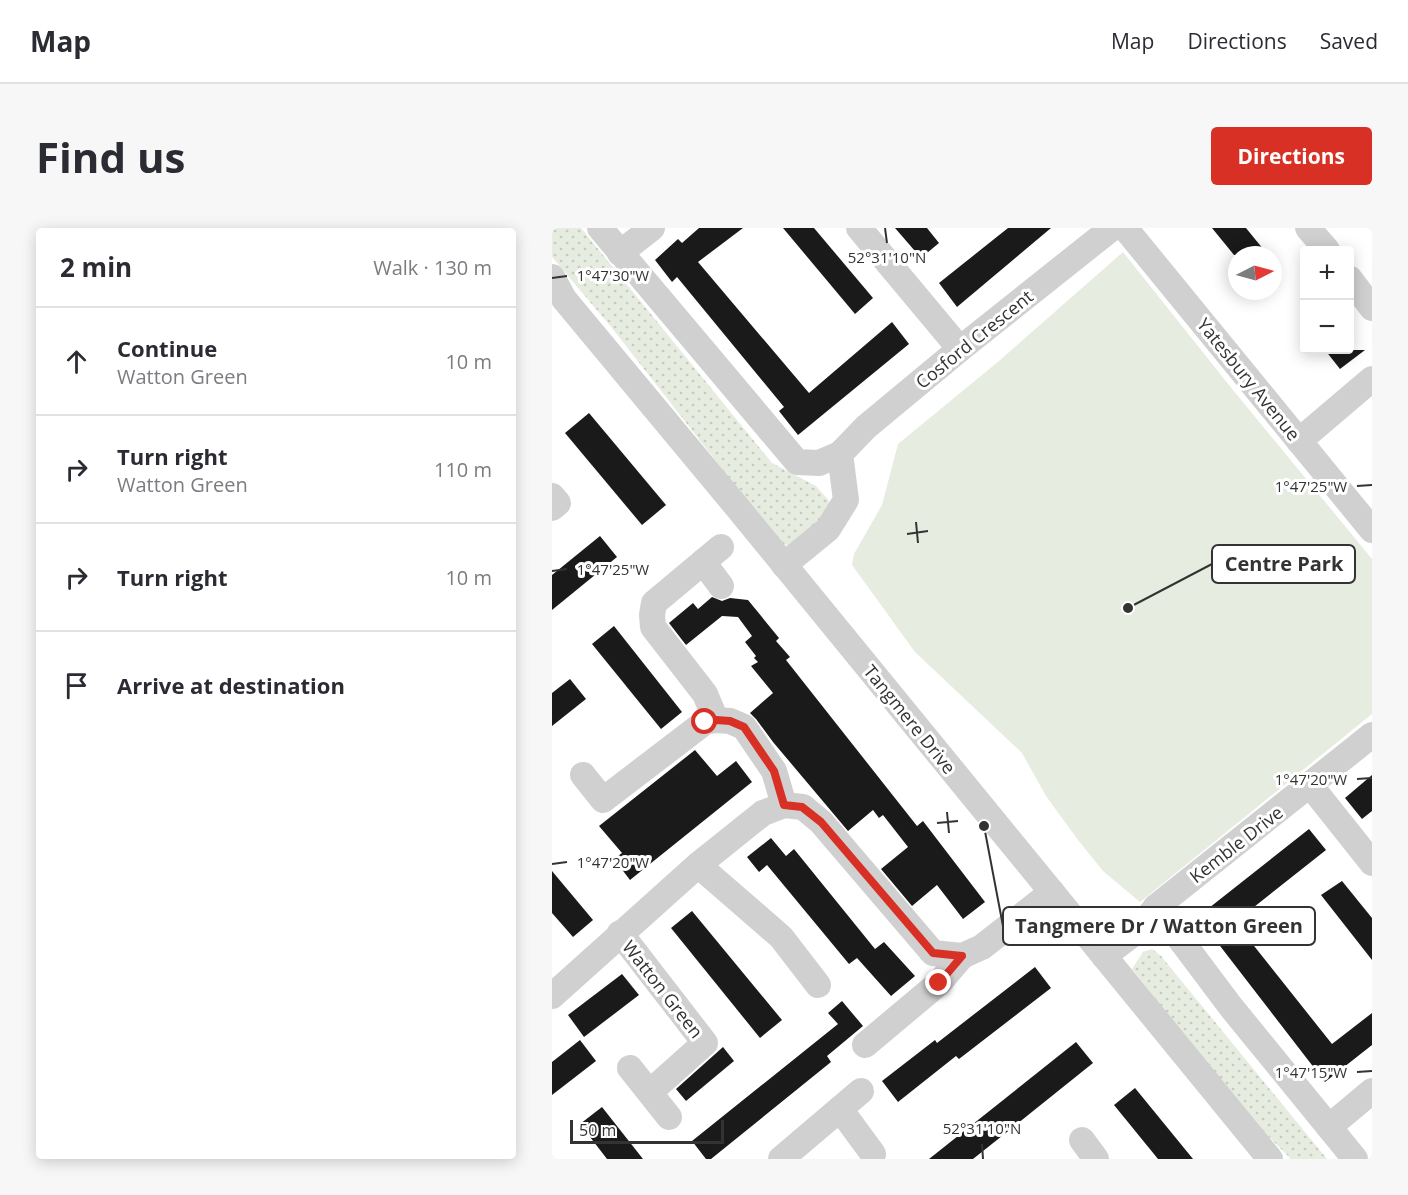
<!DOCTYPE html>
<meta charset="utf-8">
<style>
body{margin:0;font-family:"Open Sans",sans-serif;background:#f7f7f7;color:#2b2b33}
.controls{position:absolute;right:18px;top:18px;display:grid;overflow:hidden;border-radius:6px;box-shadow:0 3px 15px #0003}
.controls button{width:54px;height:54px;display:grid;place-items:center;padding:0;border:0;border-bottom:2px solid #e1e1e2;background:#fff;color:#2b2b33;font:30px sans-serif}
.compass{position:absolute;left:676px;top:18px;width:54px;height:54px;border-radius:50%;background:#fff;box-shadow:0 3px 15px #0003;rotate:84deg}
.scale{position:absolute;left:18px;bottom:15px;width:154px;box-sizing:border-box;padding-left:6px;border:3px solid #333;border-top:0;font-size:16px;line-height:21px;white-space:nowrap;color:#333;-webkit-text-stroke:4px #fff;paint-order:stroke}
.stop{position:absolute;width:18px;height:18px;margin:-14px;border:4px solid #d93025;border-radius:50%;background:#fff}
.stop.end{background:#d93025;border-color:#fff;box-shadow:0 2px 6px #0008}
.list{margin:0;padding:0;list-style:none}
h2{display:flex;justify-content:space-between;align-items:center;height:78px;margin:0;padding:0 24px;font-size:26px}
h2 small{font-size:20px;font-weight:400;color:#7c7c81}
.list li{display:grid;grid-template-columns:39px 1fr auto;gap:18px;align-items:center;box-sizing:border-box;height:108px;padding:0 24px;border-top:2px solid #e1e1e2}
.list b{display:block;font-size:22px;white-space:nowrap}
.list p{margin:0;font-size:20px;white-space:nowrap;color:#7c7c81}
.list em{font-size:20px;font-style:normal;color:#7c7c81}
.icon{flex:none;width:33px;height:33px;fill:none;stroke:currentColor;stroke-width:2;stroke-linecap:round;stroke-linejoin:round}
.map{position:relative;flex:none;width:820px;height:931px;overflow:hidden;border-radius:6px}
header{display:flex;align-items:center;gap:36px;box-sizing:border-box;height:84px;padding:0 30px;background:#fff;border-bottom:2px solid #e1e1e2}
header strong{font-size:28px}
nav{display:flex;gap:33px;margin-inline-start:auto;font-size:21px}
.intro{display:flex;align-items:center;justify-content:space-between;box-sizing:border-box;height:144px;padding:0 36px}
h1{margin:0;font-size:42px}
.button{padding:15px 27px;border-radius:6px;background:#d93025;color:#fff;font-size:21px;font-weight:700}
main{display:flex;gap:36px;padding:0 36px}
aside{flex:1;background:#fff;border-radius:6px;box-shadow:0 3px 15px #0003}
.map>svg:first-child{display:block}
</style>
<header>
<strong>Map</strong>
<nav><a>Map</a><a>Directions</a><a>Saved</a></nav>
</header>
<div class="intro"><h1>Find us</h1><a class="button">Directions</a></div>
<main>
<aside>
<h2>2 min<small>Walk · 130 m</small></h2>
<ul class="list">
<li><svg class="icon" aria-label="ahead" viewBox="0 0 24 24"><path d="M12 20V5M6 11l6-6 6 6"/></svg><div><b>Continue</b><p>Watton Green</p></div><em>10 m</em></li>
<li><svg class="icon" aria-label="right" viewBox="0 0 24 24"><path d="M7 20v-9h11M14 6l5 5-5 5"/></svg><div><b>Turn right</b><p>Watton Green</p></div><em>110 m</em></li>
<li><svg class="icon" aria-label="right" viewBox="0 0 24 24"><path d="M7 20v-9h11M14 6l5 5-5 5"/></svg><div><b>Turn right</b></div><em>10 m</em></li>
<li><svg class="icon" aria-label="arrive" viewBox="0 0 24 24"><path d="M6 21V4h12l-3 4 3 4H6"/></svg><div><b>Arrive at destination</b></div></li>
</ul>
</aside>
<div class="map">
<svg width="820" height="931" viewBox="0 0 820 931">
<defs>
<pattern id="grass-dots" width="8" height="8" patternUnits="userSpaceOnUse" patternTransform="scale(1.5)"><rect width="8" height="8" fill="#e6ecdf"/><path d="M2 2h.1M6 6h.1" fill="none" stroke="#c6cbc0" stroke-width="1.8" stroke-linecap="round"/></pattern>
</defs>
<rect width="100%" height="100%" fill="#fff"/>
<!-- grass -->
<g fill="url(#grass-dots)">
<path d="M0 0H29L220 235 264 258 277 273V288L239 318 228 315 60 100 0 29Z"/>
<path d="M600 721 609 728 775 931H739L695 887 580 741 591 724Z"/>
</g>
<!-- park -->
<path fill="#e6ecdf" d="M571 24 681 162 820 331V486L588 674 551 643 526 612 494 568 470 525 363 424 300 337 302 326 330 277 346 216 447 133Z"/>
<!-- building -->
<g fill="#1a1a1a">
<path d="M147 0H191L146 34 257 165 340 94 357 116 246 207 227 183 232 179 125 49 120 54 103 32 126 11 130 15Z"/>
<path d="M231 0H262L321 70 303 86Z"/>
<path d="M343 0H375L387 15 369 30Z"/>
<path d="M456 0H499L405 79 387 55Z"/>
<path d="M660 0H694L716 27H682Z"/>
<path d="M773 122H813L788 141Z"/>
<path d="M37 185 114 277 90 297 13 205Z"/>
<path d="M48 308 65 329 0 382V347Z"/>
<path d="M160 369 170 373 178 370 196 372 227 410 224 413 238 429 234 432 365 598 371 593 433 674 411 691 385 657 360 678 329 641 356 619 331 587 327 590 321 582 296 603 221 514 204 491 198 485 221 465 199 438 206 434 202 430 204 428 193 414 200 408 186 389 170 388 134 417 117 395 141 375 146 381Z"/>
<path d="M62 398 130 484 109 501 40 416Z"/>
<path d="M18 451 34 471 0 498V465Z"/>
<path d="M143 522 165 548 184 533 200 554 78 652 62 631 70 625 47 598Z"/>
<path d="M820 547V583L810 591 793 570Z"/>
<path d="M757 601 774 622 683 694 780 816 820 785V817L773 854 665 714 662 716 643 691Z"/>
<path d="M219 610 234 628 242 621 323 721 332 714 363 748 339 768 305 730 297 736 215 637 207 644 195 629Z"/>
<path d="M0 643 41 692 21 709 0 685Z"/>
<path d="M790 653 820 690V732L769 667Z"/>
<path d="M140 683 230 792 208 810 119 700Z"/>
<path d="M483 739 499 760 407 831 404 828 346 874 330 853 383 812 385 815Z"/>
<path d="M70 746 87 767 32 809 16 787Z"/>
<path d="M290 773 311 798 275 828 279 834 159 931H154L140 913 286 796 276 785Z"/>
<path d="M28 812 44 833 0 867V834Z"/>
<path d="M524 814 541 835 455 904 421 931H377Z"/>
<path d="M171 819 182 833 134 873 124 861Z"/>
<path d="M583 860 641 931H606L562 877Z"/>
<path d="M50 879 91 931H55L28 896Z"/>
</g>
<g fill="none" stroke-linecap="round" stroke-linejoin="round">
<!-- minor -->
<g stroke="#d0d0d0" stroke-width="26">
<path d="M48 0 245 234 267 235 288 226 314 199 408 121 560 0"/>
<path d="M307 0 408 121"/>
<path d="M573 0 820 302"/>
<path d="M756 0 775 22"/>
<path d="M68 25 100 0"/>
<path d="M0 49 12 71 185 279 718 931"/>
<path d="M798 51 820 80"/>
<path d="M747 213 820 151"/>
<path d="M0 268 6 275 0 280"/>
<path d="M151 334 169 358"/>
<path d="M232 337 276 301 294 272 288 226"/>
<path d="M164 492 153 466 101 399 100 387 102 375 169 319"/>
<path d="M31 547 51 572 153 494 164 492 178 493 192 499 222 543 232 577"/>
<path d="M758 557 820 635"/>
<path d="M146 637 229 709 266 757"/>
<path d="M604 679 679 779 803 931"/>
<path d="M68 705 153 815 98 864"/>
<path d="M552 728 585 703 604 679 820 507"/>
<path d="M0 768 146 637 211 585 232 577 251 579 269 594 381 725 410 728 430 719 500 664"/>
<path d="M313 817 387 755 410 728"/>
<path d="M78 840 117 889"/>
<path d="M288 881 321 926"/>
<path d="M777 899 820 863"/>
<path d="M530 912 544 931"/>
<path d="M229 931 309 863"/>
</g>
</g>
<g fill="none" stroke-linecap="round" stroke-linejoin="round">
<!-- route -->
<path stroke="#d93025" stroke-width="8" d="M153 494 164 492 178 493 192 499 222 543 232 577 250 579 269 594 381 725 410 728 387 755"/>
</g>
<!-- ticks -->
<path fill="none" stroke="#333" stroke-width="2" d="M333 0 335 15M0 50 15 48M805 258 820 257M364 294 366 315M355 306 376 303M0 343 15 341M805 551 820 550M395 584 397 605M385 595 406 593M0 636 15 634M805 844 820 843M430 916 431 931"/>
<g text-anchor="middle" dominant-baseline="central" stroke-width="6" stroke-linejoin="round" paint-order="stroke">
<!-- street labels -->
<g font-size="18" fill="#333" stroke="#fff">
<text transform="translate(422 111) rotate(-39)">Cosford Crescent</text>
<text transform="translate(697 151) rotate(51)">Yatesbury Avenue</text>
<text transform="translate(358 491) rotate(51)">Tangmere Drive</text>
<text transform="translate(684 616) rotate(-38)">Kemble Drive</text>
<text transform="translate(111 761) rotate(52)">Watton Green</text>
</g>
</g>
<g font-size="15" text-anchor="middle" fill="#333" stroke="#fff" stroke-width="6" stroke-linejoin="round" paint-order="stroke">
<text x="335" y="35">52°31'10"N</text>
<text x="61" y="53">1°47'30"W</text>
<text x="759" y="264">1°47'25"W</text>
<text x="61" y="347">1°47'25"W</text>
<text x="759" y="557">1°47'20"W</text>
<text x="61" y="640">1°47'20"W</text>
<text x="759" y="850">1°47'15"W</text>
<text x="430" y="906">52°31'10"N</text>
</g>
<!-- callouts -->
<path fill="none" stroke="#333" stroke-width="2" d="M576 380L660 336M432 598L451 698"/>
<g fill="#333" stroke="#fff" stroke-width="2">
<circle cx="576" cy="380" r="6"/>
<circle cx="432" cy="598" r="6"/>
</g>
<g fill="#fff" stroke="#333" stroke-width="2">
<rect x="660" y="317" width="143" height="38" rx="6"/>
<rect x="451" y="679" width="312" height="38" rx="6"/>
</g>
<g font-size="20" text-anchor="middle" font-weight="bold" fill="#333">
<text x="732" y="343">Centre Park</text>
<text x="607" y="705">Tangmere Dr / Watton Green</text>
</g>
</svg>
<div class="controls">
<button>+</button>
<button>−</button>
</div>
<svg class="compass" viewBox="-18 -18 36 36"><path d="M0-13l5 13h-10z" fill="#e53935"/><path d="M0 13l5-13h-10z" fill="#7c7c81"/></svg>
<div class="scale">50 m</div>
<div class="stop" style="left:153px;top:494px"></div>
<div class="stop end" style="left:387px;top:755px"></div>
</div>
</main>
